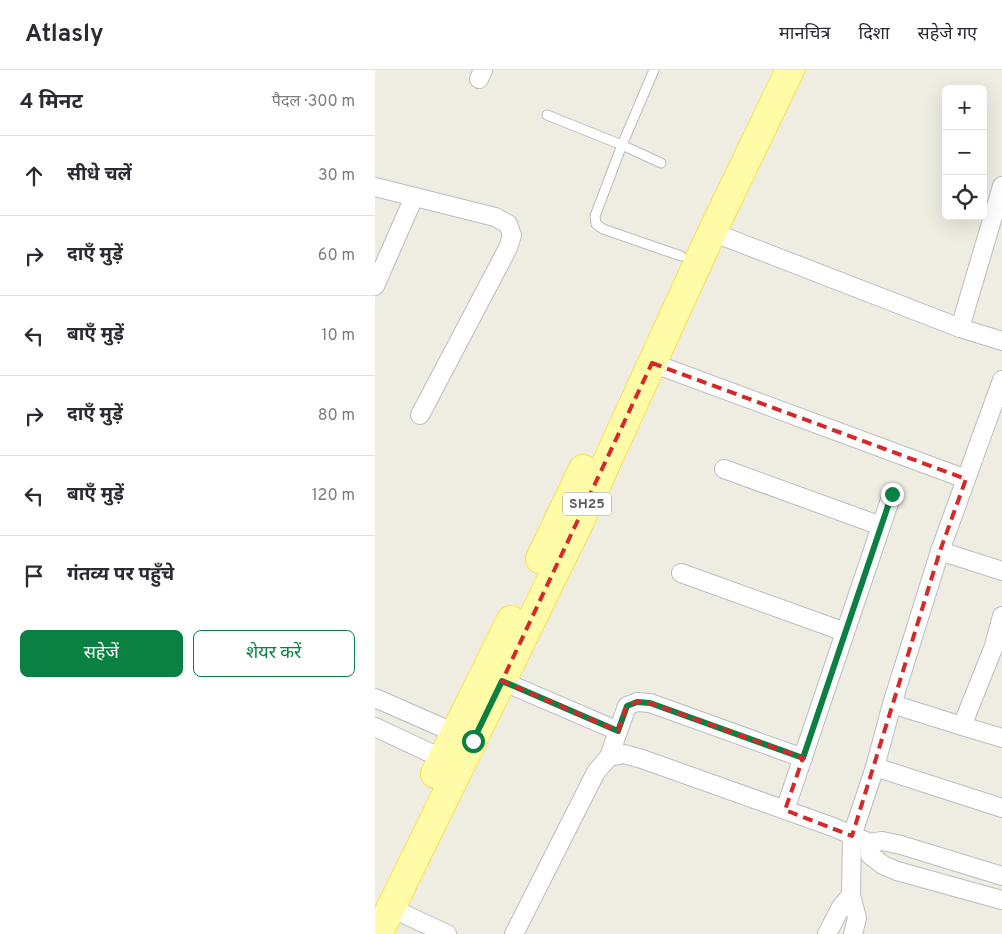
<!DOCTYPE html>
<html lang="hi">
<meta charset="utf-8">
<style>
body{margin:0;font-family:Overpass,"Noto Sans Devanagari",sans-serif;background:#f7f7f7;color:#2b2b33}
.controls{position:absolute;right:15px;top:15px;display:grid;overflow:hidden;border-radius:8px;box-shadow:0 5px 20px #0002}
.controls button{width:45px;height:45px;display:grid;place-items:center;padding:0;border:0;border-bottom:1px solid #e1e1e2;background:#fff;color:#2b2b33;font:25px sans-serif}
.stop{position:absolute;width:15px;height:15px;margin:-11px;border:4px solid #0b8043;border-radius:50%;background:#fff}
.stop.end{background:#0b8043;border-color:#fff;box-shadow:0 1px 5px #0008}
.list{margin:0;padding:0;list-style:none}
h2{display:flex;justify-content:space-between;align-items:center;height:65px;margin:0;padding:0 20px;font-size:21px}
h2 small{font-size:16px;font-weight:400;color:#7c7c81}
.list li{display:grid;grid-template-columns:32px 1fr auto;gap:15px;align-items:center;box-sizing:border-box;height:80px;padding:0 20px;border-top:1px solid #e1e1e2}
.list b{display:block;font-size:19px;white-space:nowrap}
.list em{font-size:16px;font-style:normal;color:#7c7c81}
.actions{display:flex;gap:10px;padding:15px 20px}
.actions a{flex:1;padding:11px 0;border:1px solid #0b8043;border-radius:8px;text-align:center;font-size:18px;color:#0b8043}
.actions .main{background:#0b8043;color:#fff}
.icon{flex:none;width:28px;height:28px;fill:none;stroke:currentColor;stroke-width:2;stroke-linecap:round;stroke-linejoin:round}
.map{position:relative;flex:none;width:627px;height:864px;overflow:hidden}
header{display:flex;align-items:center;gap:30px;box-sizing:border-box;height:70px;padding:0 25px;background:#fff;border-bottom:1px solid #e1e1e2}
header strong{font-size:24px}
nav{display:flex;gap:28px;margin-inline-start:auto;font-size:18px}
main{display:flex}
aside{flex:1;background:#fff}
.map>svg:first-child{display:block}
</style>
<header>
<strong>Atlasly</strong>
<nav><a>मानचित्र</a><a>दिशा</a><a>सहेजे गए</a></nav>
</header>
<main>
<aside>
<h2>4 मिनट<small>पैदल · 300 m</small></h2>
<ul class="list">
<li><svg class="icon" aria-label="ahead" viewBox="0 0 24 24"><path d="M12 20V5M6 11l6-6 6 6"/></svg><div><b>सीधे चलें</b></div><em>30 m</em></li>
<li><svg class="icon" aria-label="right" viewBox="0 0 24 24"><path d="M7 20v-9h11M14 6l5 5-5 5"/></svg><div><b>दाएँ मुड़ें</b></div><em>60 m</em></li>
<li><svg class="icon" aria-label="left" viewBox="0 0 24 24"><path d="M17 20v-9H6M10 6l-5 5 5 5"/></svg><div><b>बाएँ मुड़ें</b></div><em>10 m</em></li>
<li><svg class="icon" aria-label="right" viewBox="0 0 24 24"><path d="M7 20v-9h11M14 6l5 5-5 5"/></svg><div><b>दाएँ मुड़ें</b></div><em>80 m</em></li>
<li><svg class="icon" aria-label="left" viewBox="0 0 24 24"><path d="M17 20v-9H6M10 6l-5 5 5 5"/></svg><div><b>बाएँ मुड़ें</b></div><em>120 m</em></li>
<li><svg class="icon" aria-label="arrive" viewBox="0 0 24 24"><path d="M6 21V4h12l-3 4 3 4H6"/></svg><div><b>गंतव्य पर पहुँचे</b></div></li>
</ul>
<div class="actions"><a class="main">सहेजें</a><a>शेयर करें</a></div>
</aside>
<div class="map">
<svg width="627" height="864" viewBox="0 0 627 864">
<rect width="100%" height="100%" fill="#efede2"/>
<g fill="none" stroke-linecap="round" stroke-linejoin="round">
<!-- service casing -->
<g stroke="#babcc2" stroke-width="11">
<g id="service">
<path d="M279 0 247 75 220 146 221 154 228 159 306 186"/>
<path d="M172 45 247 75 286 93"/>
</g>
</g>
<!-- minor casing -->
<g stroke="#babcc2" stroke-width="20">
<g id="minor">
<path d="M104 9 108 0"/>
<path d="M0 117 120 147 133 154 137 165 133 178 45 345"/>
<path d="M337 162 585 258 627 271"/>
<path d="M0 216 39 127"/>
<path d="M585 258 627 116"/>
<path d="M277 293 591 409"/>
<path d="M349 399 506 456"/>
<path d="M565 481 627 501"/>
<path d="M306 503 470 562"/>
<path d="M127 611 243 661"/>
<path d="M0 628 80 663"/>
<path d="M517 634 587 656 627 668"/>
<path d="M587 656 619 576 627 546"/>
<path d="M0 657 68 689"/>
<path d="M234 687 252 636 262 632 275 633 428 688"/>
<path d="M500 697 627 738"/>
<path d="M410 740 517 424"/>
<path d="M495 773V785L508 795 522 801 627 830"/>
<path d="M16 838 72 864"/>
<path d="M139 864 221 702 234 687 249 684 267 689 458 757 495 773 507 771 526 775 627 806"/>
<path d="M452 864 466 837 476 825"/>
<path d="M478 864 482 848 476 825 477 766 500 697 517 634 565 481 627 310"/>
</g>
</g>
<!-- primary casing -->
<g stroke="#fce04e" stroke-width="30">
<g id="primary">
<path d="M165 489 208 399"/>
<path d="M60 704 136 550"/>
<path d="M3 864 204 453 337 162 415 0"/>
</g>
</g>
<!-- service -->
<use href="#service" stroke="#fff" stroke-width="9"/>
<!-- minor -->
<use href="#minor" stroke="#fff" stroke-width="18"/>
<!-- primary -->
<use href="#primary" stroke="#fffba7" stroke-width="28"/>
</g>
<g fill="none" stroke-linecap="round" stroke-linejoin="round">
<!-- route -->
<path stroke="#0b8043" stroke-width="6" d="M98 671 127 611 243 661 252 636 262 632 275 633 428 688 517 424"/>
</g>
<!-- marked area -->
<path fill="none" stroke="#d62828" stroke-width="4" stroke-dasharray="10 6" stroke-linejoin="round" d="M277 293 591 409 565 481 477 766 410 740 428 688 275 633 262 632 252 636 243 661 127 611Z"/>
<g text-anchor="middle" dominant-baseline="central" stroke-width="5" stroke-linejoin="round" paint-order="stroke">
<!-- shield labels -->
<rect fill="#fff" stroke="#8c8e92" stroke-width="1" x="188" y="422.5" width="48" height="23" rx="4"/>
<g font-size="14" font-weight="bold" fill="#5a5e64">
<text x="212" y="434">SH25</text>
</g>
</g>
</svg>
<div class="controls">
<button>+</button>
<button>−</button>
<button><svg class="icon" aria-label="locate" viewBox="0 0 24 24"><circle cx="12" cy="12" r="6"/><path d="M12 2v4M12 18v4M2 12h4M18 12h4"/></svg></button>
</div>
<div class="stop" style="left:98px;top:671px"></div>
<div class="stop end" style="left:517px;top:424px"></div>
</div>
</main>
